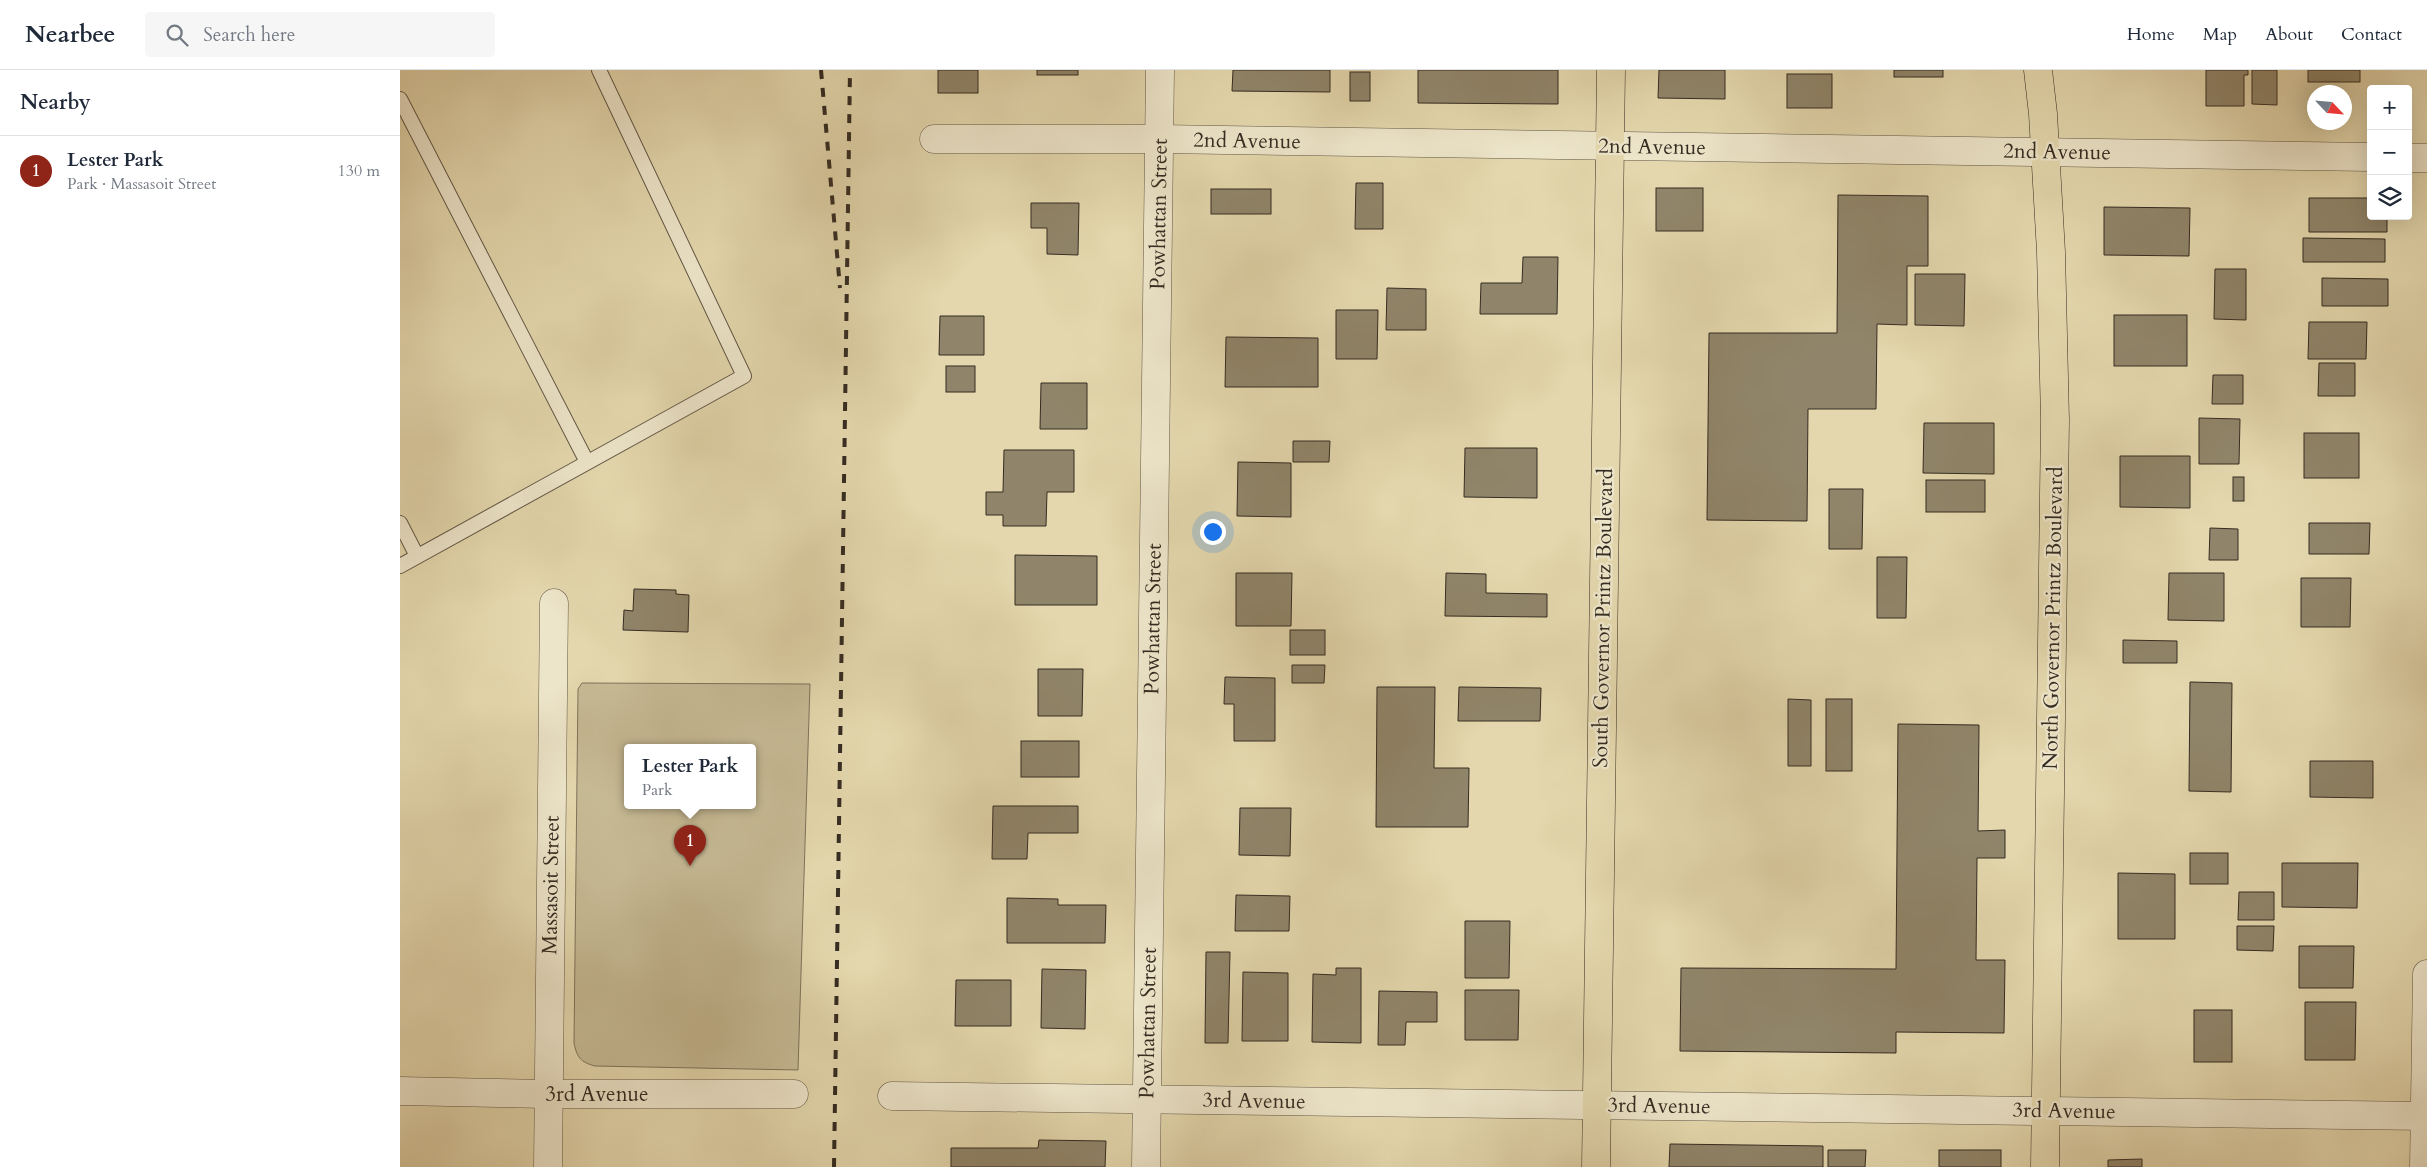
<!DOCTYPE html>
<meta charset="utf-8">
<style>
body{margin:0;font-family:Cardo,serif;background:#f6f6f7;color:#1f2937}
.controls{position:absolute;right:15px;top:15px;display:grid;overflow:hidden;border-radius:5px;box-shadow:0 5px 20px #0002}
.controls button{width:45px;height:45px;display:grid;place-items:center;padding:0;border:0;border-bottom:1px solid #e0e1e3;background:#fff;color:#1f2937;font:25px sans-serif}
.compass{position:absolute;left:1907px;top:15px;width:45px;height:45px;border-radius:50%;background:#fff;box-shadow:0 5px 20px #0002;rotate:116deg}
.you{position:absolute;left:812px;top:461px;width:18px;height:18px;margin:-12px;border:4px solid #fff;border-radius:50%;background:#1a73e8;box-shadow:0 0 0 8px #1a73e833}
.badge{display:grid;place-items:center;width:32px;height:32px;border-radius:50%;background:#8f2418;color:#fff;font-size:16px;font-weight:700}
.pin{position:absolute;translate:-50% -41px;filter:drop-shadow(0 1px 2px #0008)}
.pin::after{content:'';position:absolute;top:26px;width:18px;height:15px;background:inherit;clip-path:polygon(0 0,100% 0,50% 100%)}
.popup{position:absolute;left:224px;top:674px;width:132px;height:65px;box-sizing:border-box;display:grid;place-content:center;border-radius:5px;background:#fff;filter:drop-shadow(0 1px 4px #0005);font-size:16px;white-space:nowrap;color:#747a83}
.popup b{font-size:19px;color:#1f2937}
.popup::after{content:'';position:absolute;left:50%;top:100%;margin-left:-10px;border:10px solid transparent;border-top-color:#fff}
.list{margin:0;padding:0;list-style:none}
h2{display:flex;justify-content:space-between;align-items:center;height:65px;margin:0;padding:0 20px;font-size:21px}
h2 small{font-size:16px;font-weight:400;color:#747a83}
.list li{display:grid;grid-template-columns:32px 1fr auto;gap:15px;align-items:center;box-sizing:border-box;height:70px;padding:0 20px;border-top:1px solid #e0e1e3}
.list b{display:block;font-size:19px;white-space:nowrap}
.list p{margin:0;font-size:16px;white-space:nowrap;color:#747a83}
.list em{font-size:16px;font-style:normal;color:#747a83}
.icon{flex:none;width:28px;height:28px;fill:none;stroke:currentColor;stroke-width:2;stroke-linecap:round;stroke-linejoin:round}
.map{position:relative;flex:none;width:2027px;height:1097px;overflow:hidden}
header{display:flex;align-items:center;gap:30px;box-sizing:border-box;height:70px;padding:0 25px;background:#fff;border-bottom:1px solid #e0e1e3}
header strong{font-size:24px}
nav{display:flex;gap:28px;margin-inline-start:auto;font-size:18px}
.search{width:350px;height:45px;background:#f6f6f7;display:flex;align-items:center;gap:12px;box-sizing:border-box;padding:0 18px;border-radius:5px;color:#747a83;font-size:19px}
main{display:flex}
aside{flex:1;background:#fff}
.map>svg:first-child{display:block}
</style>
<header>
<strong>Nearbee</strong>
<div class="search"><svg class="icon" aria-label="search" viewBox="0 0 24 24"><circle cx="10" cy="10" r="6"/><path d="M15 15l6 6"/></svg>Search here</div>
<nav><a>Home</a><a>Map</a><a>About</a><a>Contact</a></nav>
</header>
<main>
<aside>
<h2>Nearby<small></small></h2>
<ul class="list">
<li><span class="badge">1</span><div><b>Lester Park</b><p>Park · Massasoit Street</p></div><em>130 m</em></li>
</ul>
</aside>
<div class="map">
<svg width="2027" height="1097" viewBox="0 0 2027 1097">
<rect width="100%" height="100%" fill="#e4d7ad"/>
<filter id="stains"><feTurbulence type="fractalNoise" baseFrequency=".004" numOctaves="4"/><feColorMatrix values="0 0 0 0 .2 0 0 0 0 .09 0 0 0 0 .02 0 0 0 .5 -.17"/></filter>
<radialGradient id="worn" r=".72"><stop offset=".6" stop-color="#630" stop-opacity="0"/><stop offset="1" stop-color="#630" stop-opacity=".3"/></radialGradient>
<!-- green -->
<path fill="#c6ba95" stroke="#7e735c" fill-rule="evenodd" d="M182 613 410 614 398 1000 195 996C180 992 177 987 174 973L178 619ZM228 677H352V735H228Z"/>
<!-- building -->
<g fill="#90856a" stroke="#352c22">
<rect x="538" y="0" width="40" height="23"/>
<rect x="637" y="0" width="41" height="5"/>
<path d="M833 0H930V22L832 21Z"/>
<path d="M1018 0H1158V34L1018 33Z"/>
<path d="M1259 0H1325V29L1258 28Z"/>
<rect x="1494" y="0" width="49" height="7"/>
<path d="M1806 0H1848V5H1844V36H1806Z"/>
<path d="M1852 0H1877V35L1852 34Z"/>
<rect x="1908" y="0" width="52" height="12"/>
<rect x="950" y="2" width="20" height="29"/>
<rect x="1387" y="4" width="45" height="34"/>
<path d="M956 113H983V159H955Z"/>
<rect x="1256" y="118" width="47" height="43"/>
<rect x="811" y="119" width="60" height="25"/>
<path d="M1438 125 1528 126V196H1507V255L1477 254 1476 339H1408L1407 451 1307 450 1309 263H1437Z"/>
<path d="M1909 128H1971V146H1987V162H1909Z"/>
<path d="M631 133H679L678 185 647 184V158H631Z"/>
<path d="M1704 137 1790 138 1789 186 1704 185Z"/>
<path d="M1903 168 1985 169V192H1903Z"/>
<path d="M1123 187H1158L1157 244H1080L1081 213H1122Z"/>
<path d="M1815 199H1846V250L1814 249Z"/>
<path d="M1515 204H1565L1564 256 1515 255Z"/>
<path d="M1922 208 1988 209V236H1922Z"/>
<path d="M987 218 1026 219V260H986Z"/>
<path d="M936 240H978L977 289H936Z"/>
<rect x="1714" y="245" width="73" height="51"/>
<path d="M540 246H584V285H539Z"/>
<path d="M1909 252H1967L1966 289H1908Z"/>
<path d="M826 267 918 268V317H825Z"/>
<path d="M1919 293H1955V326H1918Z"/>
<rect x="546" y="296" width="29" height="26"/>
<path d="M1813 305H1843V334H1812Z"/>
<path d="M641 313H687V359H640Z"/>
<path d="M1799 348 1840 349 1839 394H1799Z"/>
<path d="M1524 353H1594V404L1523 403Z"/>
<rect x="1904" y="363" width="55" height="45"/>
<path d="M893 371H930L929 392H893Z"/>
<path d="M1065 378H1137V428L1064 427Z"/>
<path d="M604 380H674V422H647L646 456H603V445H586V422H603Z"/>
<path d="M1720 386H1790V438L1720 437Z"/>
<path d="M838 392 891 393V447L837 446Z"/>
<rect x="1833" y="407" width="11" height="24"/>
<rect x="1526" y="410" width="59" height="32"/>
<path d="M1429 419H1463L1462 479H1429Z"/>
<path d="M1909 453H1970L1969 484H1909Z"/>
<path d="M1810 458 1838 459V490H1809Z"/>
<path d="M615 485 697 486V535H615Z"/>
<path d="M1477 487H1507L1506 548H1477Z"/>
<path d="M836 503H892L891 556H836Z"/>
<path d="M1046 503 1086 504V523L1147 524V547L1045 546Z"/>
<path d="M1769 503H1824V551L1768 550Z"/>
<path d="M1901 508H1951L1950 557H1901Z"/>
<path d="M234 519 276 520V524L289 525 288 562 223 560 224 540 233 541Z"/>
<rect x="890" y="560" width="35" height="25"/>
<path d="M1723 570 1777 571V593H1723Z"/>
<path d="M892 595H925L924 613H892Z"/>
<path d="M638 599H683L682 646H638Z"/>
<path d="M825 607 875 608V671H834V634H824Z"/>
<path d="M1790 612 1832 613 1831 722 1789 721Z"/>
<path d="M977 617H1035L1034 698H1069L1068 757H976Z"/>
<path d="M1059 617 1141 618 1140 651H1058Z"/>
<path d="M1388 629 1411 630V696H1388Z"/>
<rect x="1426" y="629" width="26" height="72"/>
<path d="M1498 654 1579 655 1578 761 1605 760V788H1577L1576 890H1605L1604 963 1496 962V983L1280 981 1281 898 1496 899Z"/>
<rect x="621" y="671" width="58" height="36"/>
<path d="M1910 691H1973V728L1910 727Z"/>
<path d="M593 736H678V763H628L627 789H592Z"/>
<path d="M840 738H891L890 786 839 785Z"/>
<rect x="1790" y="783" width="38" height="31"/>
<path d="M1882 793H1958L1957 838 1882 837Z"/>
<path d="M1718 803 1775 804V869H1718Z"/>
<path d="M1839 822H1874V850H1838Z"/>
<path d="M836 825 890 826 889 861H835Z"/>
<path d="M607 828 658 829V835H706L705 873H607Z"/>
<path d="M1065 851H1110L1109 908H1065Z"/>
<path d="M1837 856H1874L1873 881 1837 880Z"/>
<path d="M1899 876H1954L1953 918H1899Z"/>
<path d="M806 882H830L828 973H805Z"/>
<path d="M936 898H961V973L912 972 913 904 936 905Z"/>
<path d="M642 899 686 900 685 959 641 958Z"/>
<path d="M843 902 888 903V971H842Z"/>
<path d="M556 910H611V956H555Z"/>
<path d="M1065 920H1119L1118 970H1065Z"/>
<path d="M979 921 1037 922V952H1006L1005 975H978Z"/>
<path d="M1905 932H1956L1955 990H1905Z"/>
<rect x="1794" y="940" width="38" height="52"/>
<path d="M639 1070 706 1071 705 1097H551V1078H638Z"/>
<path d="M1270 1074 1423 1076V1097H1269Z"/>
<path d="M1428 1080H1466L1465 1097H1428Z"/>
<rect x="1539" y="1080" width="62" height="17"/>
<path d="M1742 1089V1097H1708V1090Z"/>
</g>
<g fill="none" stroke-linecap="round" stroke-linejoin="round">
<!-- service casing -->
<g stroke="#615745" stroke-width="16">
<g id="service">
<path d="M0 29 187 392"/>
<path d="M0 453 17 486"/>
<path d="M0 496 344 306 199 0"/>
</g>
</g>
<!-- minor casing -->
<g stroke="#615745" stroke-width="29">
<g id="minor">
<path d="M534 69H760L1971 87"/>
<path d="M2008 88H2027"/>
<path d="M0 1021 149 1024H394"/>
<path d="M492 1026 2027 1046"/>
<path d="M148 1097 154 533"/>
<path d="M746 1097 760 0"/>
<path d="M2024 1097 2027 904"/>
</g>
</g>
<!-- primary casing -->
<g stroke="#352c22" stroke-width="29">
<g id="primary">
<path d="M1638 0 1643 44 1651 182 1655 350 1645 1097"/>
<path d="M1196 1097 1211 0"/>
</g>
</g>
<!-- service -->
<use href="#service" stroke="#ede5ca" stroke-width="14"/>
<!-- minor -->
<use href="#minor" stroke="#ede5ca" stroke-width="28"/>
<!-- primary -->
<use href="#primary" stroke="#e4d7ad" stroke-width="28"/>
<!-- rail -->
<g stroke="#352c22" stroke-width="4" stroke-dasharray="9 9" stroke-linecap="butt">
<path d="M421 0 440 218"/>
<path d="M434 1097 450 0"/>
</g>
</g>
<g text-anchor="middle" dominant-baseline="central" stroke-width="4.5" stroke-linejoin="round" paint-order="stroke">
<!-- street labels -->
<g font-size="21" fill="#352c22" stroke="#ede5ca">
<text transform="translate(847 71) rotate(1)">2nd Avenue</text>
<text transform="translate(1252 77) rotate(1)">2nd Avenue</text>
<text transform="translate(1657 82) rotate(1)">2nd Avenue</text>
<text transform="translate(759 144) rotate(-89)">Powhattan Street</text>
<text transform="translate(1203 548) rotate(-89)">South Governor Printz Boulevard</text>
<text transform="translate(1653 548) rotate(-89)">North Governor Printz Boulevard</text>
<text transform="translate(753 549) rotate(-89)">Powhattan Street</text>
<text transform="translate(151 815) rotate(-89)">Massasoit Street</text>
<text transform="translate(748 953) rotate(-89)">Powhattan Street</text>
<text x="197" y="1024">3rd Avenue</text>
<text transform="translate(854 1031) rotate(1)">3rd Avenue</text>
<text transform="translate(1259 1036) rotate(1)">3rd Avenue</text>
<text transform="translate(1664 1041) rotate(1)">3rd Avenue</text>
</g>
</g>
<rect width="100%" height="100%" filter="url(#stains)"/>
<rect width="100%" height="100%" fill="url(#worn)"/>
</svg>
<div class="controls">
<button>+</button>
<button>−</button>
<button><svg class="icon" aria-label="layers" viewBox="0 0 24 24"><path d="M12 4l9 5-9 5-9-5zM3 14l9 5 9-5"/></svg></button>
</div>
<svg class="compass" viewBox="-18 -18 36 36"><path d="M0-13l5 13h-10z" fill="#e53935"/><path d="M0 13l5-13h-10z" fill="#747a83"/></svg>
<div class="you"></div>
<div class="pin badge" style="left:290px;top:796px">1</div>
<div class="popup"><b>Lester Park</b>Park</div>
</div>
</main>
